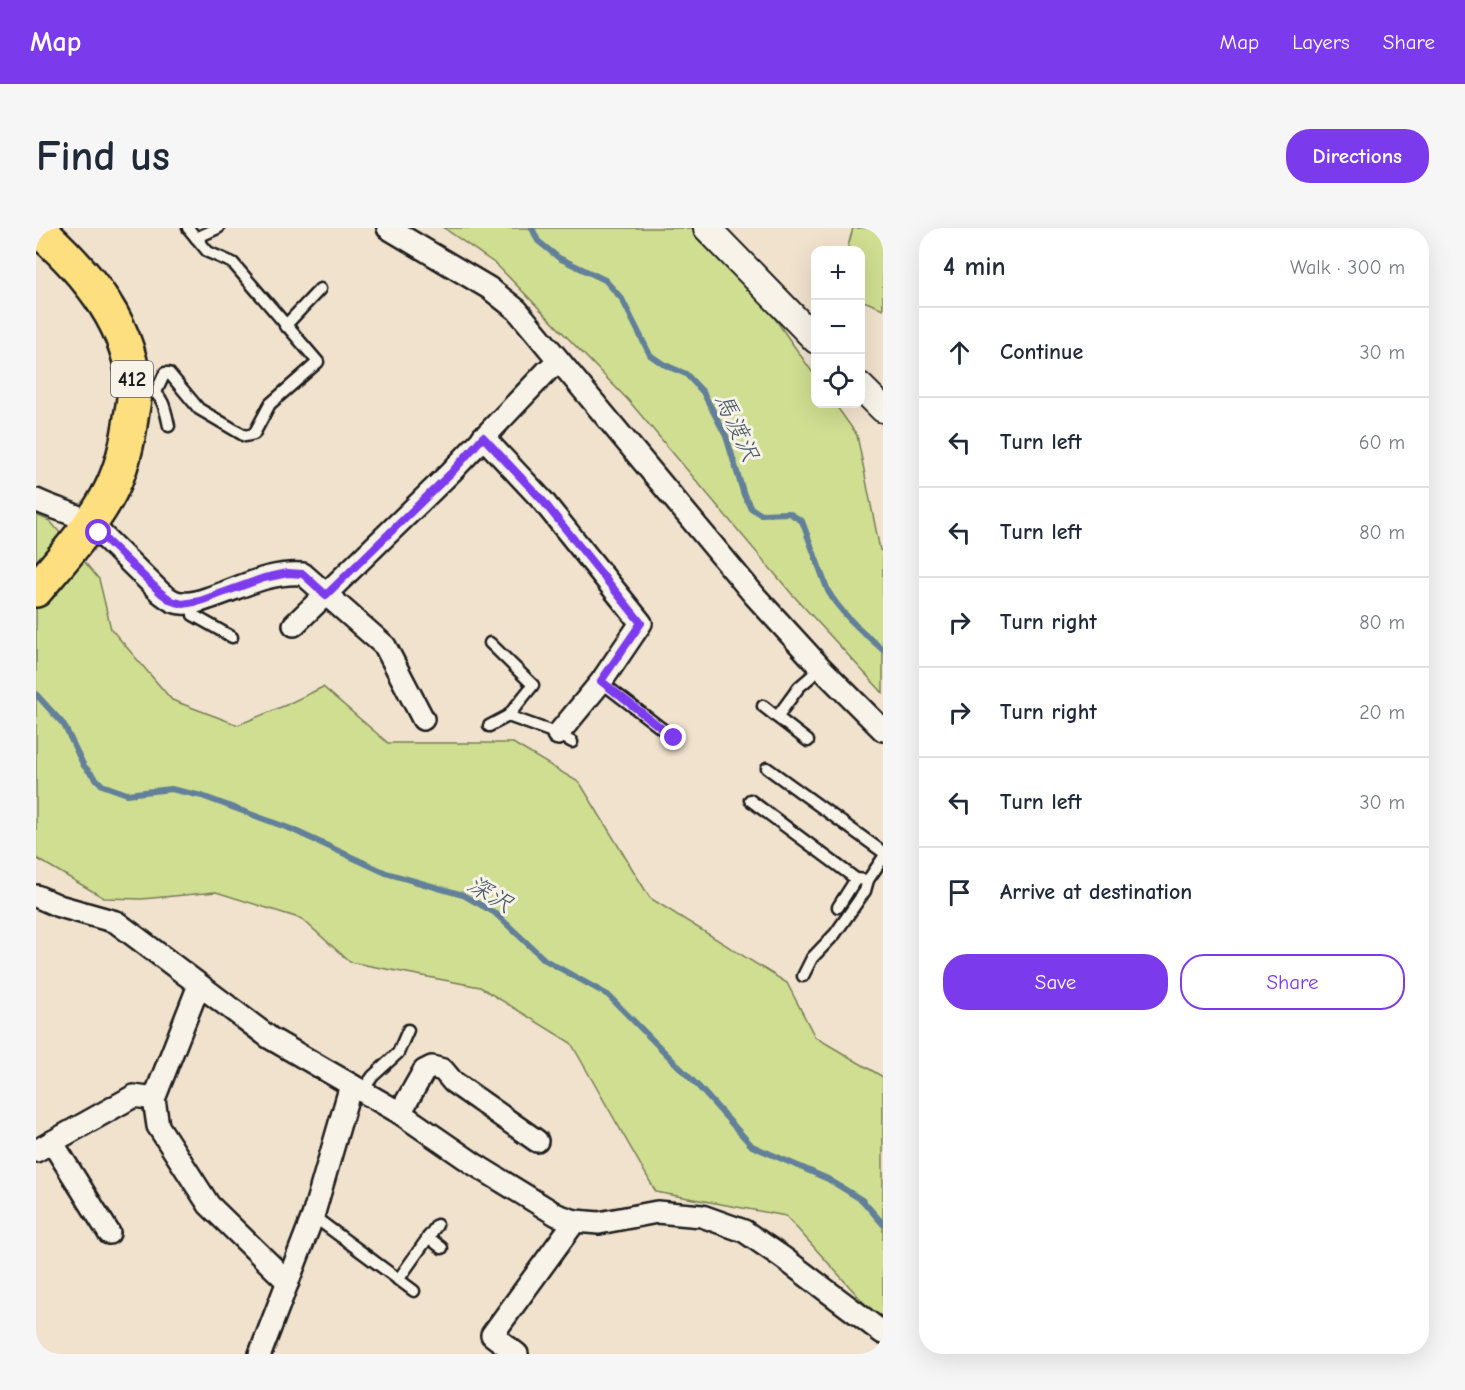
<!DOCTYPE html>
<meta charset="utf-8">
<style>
body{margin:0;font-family:"Comic Neue","Klee One",sans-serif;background:#f6f6f7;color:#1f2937}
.controls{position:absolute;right:18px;top:18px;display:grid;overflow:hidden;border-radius:12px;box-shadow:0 6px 24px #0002}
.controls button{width:54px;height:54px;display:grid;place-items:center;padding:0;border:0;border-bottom:2px solid #e0e1e3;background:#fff;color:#1f2937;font:30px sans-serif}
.stop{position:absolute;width:18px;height:18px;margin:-14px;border:4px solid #7c3aed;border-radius:50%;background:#fff}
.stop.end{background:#7c3aed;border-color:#fff;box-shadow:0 2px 6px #0008}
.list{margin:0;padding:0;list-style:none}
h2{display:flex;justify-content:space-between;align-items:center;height:78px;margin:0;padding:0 24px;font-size:26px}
h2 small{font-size:20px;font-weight:400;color:#747a83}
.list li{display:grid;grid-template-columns:39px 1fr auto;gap:18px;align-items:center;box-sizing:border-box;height:90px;padding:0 24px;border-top:2px solid #e0e1e3}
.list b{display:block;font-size:22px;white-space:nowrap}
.list em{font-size:20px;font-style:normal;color:#747a83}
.actions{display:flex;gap:12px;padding:18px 24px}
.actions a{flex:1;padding:14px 0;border:2px solid #7c3aed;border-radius:24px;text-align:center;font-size:21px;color:#7c3aed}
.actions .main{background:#7c3aed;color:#fff}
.icon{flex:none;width:33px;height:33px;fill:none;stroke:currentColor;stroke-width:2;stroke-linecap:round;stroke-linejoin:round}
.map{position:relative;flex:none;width:847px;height:1126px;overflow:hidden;border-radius:24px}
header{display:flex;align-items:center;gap:36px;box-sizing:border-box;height:84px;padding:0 30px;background:#7c3aed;color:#fff}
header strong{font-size:28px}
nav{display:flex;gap:33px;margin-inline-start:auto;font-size:21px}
.intro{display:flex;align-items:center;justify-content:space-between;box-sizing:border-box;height:144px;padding:0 36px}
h1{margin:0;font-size:42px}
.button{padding:15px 27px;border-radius:24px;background:#7c3aed;color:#fff;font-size:21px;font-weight:700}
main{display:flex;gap:36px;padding:0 36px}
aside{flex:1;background:#fff;border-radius:24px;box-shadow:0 6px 24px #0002}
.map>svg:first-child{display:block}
</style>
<header>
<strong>Map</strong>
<nav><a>Map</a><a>Layers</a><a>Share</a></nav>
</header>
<div class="intro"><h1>Find us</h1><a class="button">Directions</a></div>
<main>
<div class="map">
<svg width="847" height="1126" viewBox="0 0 847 1126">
<rect width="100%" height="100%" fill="#f1e2ce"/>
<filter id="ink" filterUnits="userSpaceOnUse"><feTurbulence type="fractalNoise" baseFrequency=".0167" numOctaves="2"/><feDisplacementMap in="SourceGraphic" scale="12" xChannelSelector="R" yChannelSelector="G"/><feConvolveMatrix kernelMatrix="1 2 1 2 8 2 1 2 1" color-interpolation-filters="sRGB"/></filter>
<g filter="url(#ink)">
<!-- green -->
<g fill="#cfde91" stroke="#767d56" stroke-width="1.5">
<path d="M408 0H662L700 35 779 148 780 176H799L821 207 844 322 847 324V465L755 365 593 173 461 37Z"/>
<path d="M817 0H847V81L825 72 824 22H811Z"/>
<path d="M0 287 14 293 63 351 75 401 136 472 202 497 250 477 287 459 352 515H477L544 555 614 670 751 755 779 809 847 849V1096L750 988 620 964 535 815 444 759 314 734 266 691 180 664 106 671 68 670 0 630Z"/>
</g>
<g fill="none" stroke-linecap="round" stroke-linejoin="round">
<!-- stream -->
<g stroke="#628099" stroke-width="6">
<path d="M496 0 502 13 523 30 569 52 586 71 614 127 627 136 650 146 667 164 690 208 708 267 715 280 724 286 753 285 766 293 792 363C806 387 827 404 847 422"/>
<path d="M0 466 28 497 48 538 66 557 91 566 135 561 166 568 255 601 350 645 427 667 459 685 509 732 572 767 663 859 716 918 792 951 826 972 847 996"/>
</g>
<!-- service casing -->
<g stroke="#1c1c1c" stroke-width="15">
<g id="service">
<path d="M160 10 182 0"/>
<path d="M249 98 284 61"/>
<path d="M114 162C128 167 130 186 133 198"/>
<path d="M120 164 129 145H133L163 181 209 208 218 206 234 176 282 134 197 35 172 24 152 0"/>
<path d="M157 374V387L196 409"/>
<path d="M454 415 497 457 472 488"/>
<path d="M565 454 638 510"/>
<path d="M727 478 741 489"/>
<path d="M453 498 472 488 522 506 536 514"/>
<path d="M772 513 741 489 763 459 785 440"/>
<path d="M731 540 847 624"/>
<path d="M714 572 820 651 832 652"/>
<path d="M802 679 820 651"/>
<path d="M767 748 776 730 799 706 829 663 832 652 847 630"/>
<path d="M326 863 337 848 362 825 372 802"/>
<path d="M277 988 378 1063"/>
<path d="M392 1009 406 1020"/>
<path d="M362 1052 401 997"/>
</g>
</g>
<!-- minor casing -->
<g stroke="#1c1c1c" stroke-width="26">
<g id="minor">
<path d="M352 0 453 60 481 82 719 368 785 440 847 502"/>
<path d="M447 209 507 273 605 395 565 454 522 506"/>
<path d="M0 272C18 281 37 284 54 295L125 365C132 370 137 375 146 375 154 376 165 373 173 370 204 360 234 343 267 346L349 418 387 491"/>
<path d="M258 397 415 244 511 143 522 133"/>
<path d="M0 668 23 678 80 694 234 810 364 885 438 936 521 987 539 993 563 995 621 984 666 988 708 1003 746 1029 847 1105"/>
<path d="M163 757 118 871 122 898 173 977 252 1054"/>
<path d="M364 885 388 843 396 839 407 842 417 854 501 913"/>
<path d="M0 923 16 914"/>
<path d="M73 1005 16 914 98 868 118 871"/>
<path d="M224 1126 277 988 315 857"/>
<path d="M481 1126 456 1107 539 993"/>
</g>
</g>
<!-- tertiary casing -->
<g stroke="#1c1c1c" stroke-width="30">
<g id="tertiary">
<path d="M671 0 780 112"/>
<path d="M824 158 847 181"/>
</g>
</g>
<!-- trunk casing -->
<g stroke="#1c1c1c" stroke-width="38">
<path id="trunk" d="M0 362C24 333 51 304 70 271 83 249 90 223 94 197 95 188 97 179 98 170 99 99 50 44 1 0"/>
</g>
<!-- service -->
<use href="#service" stroke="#f7f3e8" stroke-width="10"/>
<!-- minor -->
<use href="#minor" stroke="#f7f3e8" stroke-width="21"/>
<!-- tertiary -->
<use href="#tertiary" stroke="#f7f3e8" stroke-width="26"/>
<!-- trunk -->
<use href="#trunk" stroke="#fddf80" stroke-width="33"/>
</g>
</g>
<g fill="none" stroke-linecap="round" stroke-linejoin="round" filter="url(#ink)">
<!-- route -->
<path stroke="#7c3aed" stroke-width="8" d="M63 305 125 365 136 373 147 376 164 373 228 350 252 345 267 346 290 367 416 244 447 209 507 273 605 395 565 453 638 510"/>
</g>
<g text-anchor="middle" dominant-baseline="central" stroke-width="6" stroke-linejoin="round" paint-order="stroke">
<!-- shield labels -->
<rect fill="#f7f3e8" stroke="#5e5c59" stroke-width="1.5" x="75" y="133" width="42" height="36" rx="4.5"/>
<g font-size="21" font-weight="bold" fill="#1c1c1c">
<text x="96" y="151">412</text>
</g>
<!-- water labels -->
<g font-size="24" font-style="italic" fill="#455665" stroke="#f7f3e8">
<text transform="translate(701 199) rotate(65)">馬渡沢</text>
<text transform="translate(454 666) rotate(31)">深沢</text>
</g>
</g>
</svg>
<div class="controls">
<button>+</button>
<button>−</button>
<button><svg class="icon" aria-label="locate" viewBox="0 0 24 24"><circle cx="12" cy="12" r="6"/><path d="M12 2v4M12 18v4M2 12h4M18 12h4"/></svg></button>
</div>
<div class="stop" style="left:63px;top:305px"></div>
<div class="stop end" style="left:638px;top:510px"></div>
</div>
<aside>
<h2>4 min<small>Walk · 300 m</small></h2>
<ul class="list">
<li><svg class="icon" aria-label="ahead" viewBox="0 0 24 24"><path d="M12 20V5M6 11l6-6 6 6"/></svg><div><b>Continue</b></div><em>30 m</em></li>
<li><svg class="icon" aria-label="left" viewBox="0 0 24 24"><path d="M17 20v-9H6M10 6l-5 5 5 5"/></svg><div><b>Turn left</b></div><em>60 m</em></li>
<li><svg class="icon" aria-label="left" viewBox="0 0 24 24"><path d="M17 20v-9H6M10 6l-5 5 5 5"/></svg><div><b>Turn left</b></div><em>80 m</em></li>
<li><svg class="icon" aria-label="right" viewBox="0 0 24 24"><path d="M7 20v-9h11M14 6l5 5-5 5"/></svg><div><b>Turn right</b></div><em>80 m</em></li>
<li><svg class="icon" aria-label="right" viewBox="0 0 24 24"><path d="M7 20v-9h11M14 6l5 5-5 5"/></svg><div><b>Turn right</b></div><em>20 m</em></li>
<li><svg class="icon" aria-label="left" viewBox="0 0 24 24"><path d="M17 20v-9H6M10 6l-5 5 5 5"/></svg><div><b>Turn left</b></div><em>30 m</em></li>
<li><svg class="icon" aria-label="arrive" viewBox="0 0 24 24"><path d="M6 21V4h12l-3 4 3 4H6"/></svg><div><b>Arrive at destination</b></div></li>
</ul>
<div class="actions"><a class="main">Save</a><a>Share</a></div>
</aside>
</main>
